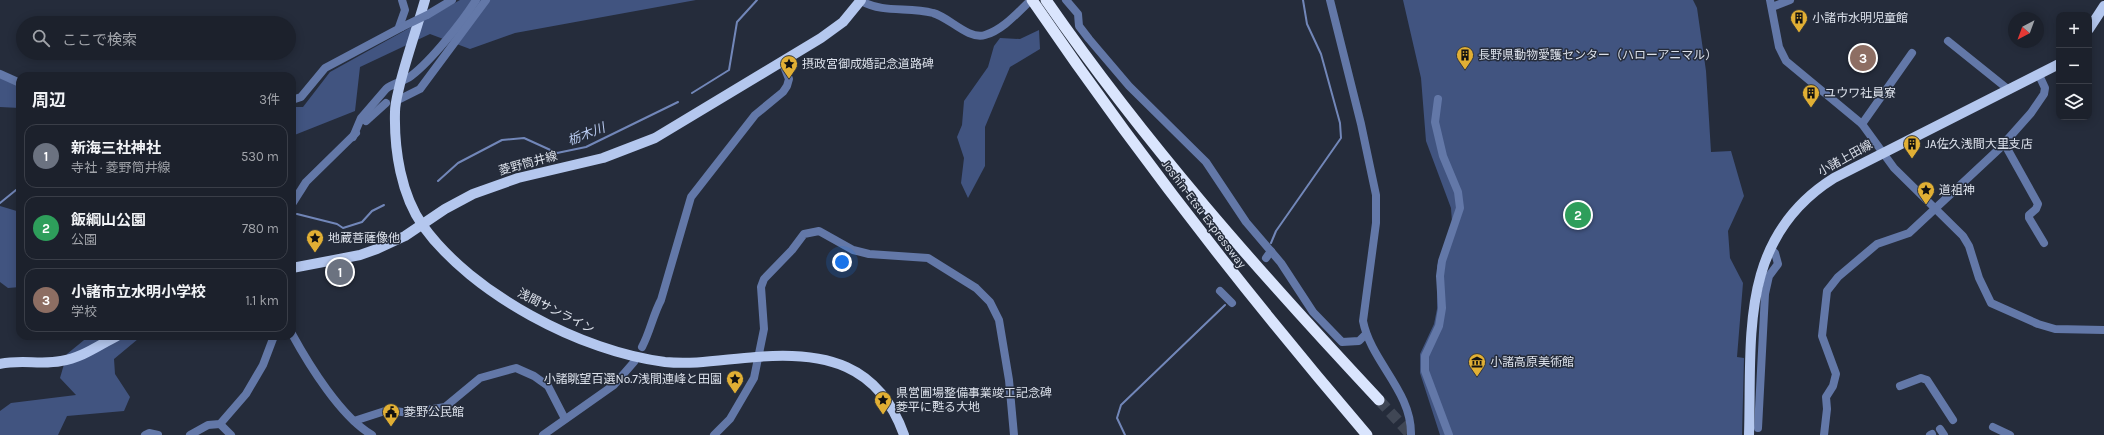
<!DOCTYPE html>
<html lang="ja">
<meta charset="utf-8">
<style>
body{margin:0;font-family:Karla,"Noto Sans JP",sans-serif;background:#252934;color:#f1f3f6}
.controls{position:absolute;right:12px;top:12px;display:grid;overflow:hidden;border-radius:8px;box-shadow:0 2px 10px #0003}
.controls button{width:36px;height:36px;display:grid;place-items:center;padding:0;border:0;border-bottom:1px solid #3a3e48;background:#1c212c;color:#f1f3f6;font:20px sans-serif}
.compass{position:absolute;left:2008px;top:12px;width:36px;height:36px;border-radius:50%;background:#1c212c;box-shadow:0 2px 10px #0003;rotate:221deg}
.you{position:absolute;left:842px;top:262px;width:14px;height:14px;margin:-10px;border:3px solid #fff;border-radius:50%;background:#1a73e8;box-shadow:0 0 0 6px #1a73e833}
.badge{display:grid;place-items:center;width:26px;height:26px;border-radius:50%;background:#ea580c;color:#fff;font-size:13px;font-weight:700}
.pin{position:absolute;translate:-50% -50%;border:2px solid #fff;box-shadow:0 1px 4px #0006}
.list{margin:0;padding:0;list-style:none}
h2{display:flex;justify-content:space-between;align-items:center;height:52px;margin:0;padding:0 16px;font-size:17px}
h2 small{font-size:13px;font-weight:400;color:#a0a3a9}
.list li{display:grid;grid-template-columns:26px 1fr auto;gap:12px;align-items:center;box-sizing:border-box;height:64px;margin:0 8px 8px;padding:0 8px;border:1px solid #3a3e48;border-radius:12px}
.list b{display:block;font-size:15px;white-space:nowrap}
.list p{margin:0;font-size:13px;white-space:nowrap;color:#a0a3a9}
.list em{font-size:13px;font-style:normal;color:#a0a3a9}
.icon{flex:none;width:22px;height:22px;fill:none;stroke:currentColor;stroke-width:2;stroke-linecap:round;stroke-linejoin:round}
.map{position:relative;flex:none;width:2104px;height:435px;overflow:hidden}
.search{position:absolute;background:#1c212c;box-shadow:0 2px 10px #0003;left:16px;top:16px;width:280px;height:44px;display:flex;align-items:center;gap:10px;box-sizing:border-box;padding:0 14px;border-radius:22px;color:#a0a3a9;font-size:15px}
.panel{position:absolute;background:#1c212c;box-shadow:0 2px 10px #0003;left:16px;top:72px;width:280px;height:268px;border-radius:12px}
.map>svg:first-child{display:block}
</style>
<div class="map">
<svg width="2104" height="435" viewBox="0 0 2104 435">
<rect width="100%" height="100%" fill="#252c3b"/>
<!-- green -->
<g fill="#415480">
<path d="M460 0H696L515 33 470 49 430 34 360 67 355 111 292 136V107H303L330 72Z"/>
<path d="M1403 0H1693L1697 8 1706 71 1711 152 1731 151 1744 196 1728 231 1730 258 1743 283 1737 357 1744 358 1742 435H1440L1420 373V354L1434 324 1437 309V266L1452 222 1451 208 1426 141 1421 78Z"/>
<path d="M1039 30 1040 49 1010 67 985 127V166L968 198 961 183 964 158 957 137 962 125 964 101 988 67 994 46 1000 38 1020 39Z"/>
<path d="M0 73 20 86V108L0 107Z"/>
<path d="M0 206 20 212V287L8 288 0 282Z"/>
<path d="M89 336H145L138 339 114 359 115 374 130 397 124 411 67 416 58 435H0V411L11 403 76 395 60 378 67 354Z"/>
</g>
<g fill="none" stroke-linecap="round" stroke-linejoin="round">
<!-- stream -->
<g stroke="#7287b9" stroke-width="2">
<path d="M692 93 729 70 737 22 757 0"/>
<path d="M438 181 458 163 502 140 524 138 557 153 586 147 678 102"/>
<path d="M0 203 16 190 20 189"/>
<path d="M297 214 337 224 343 228 362 222 372 211 384 205"/>
<path d="M1271 243 1276 231 1341 138 1340 123 1321 54 1307 24 1303 0"/>
<path d="M1125 435 1117 418 1121 405 1225 305"/>
</g>
<!-- highway-tunnel -->
<path stroke="#404755" stroke-width="11" stroke-dasharray="11 5.5" stroke-linecap="butt" d="M1379 400 1411 435"/>
<!-- minor -->
<g stroke="#6378a8" stroke-width="8">
<path d="M1066 0 1078 14 1079 26 1089 39 1129 86 1206 162 1246 222 1281 263 1313 312 1342 342 1359 341 1366 334"/>
<path d="M1330 0 1361 124 1376 195V223L1363 321C1371 362 1412 391 1411 435"/>
<path d="M1770 0 1779 47 1786 61 1862 124 1894 168 1963 236 1969 246 1979 278 1991 303 2038 324 2055 329 2104 330"/>
<path d="M861 1C885 14 908 6 933 13 949 17 968 40 985 35 1003 30 1018 12 1031 0"/>
<path d="M1772 7 1790 0"/>
<path d="M427 15 452 0"/>
<path d="M399 27 405 10 402 0"/>
<path d="M1948 41 2009 90"/>
<path d="M0 74 20 83"/>
<path d="M400 99 420 89 486 0"/>
<path d="M1438 99 1435 122 1443 156 1458 192 1460 208 1442 261 1440 276 1442 308 1439 326 1425 356V371L1449 435"/>
<path d="M292 100 301 97 325 68 402 27"/>
<path d="M366 121 386 103"/>
<path d="M1862 124 1912 53"/>
<path d="M353 137 361 118 386 89C393 83 403 82 411 76 431 61 462 22 476 0"/>
<path d="M2004 143 2038 204 2036 209 2029 215V218L2044 243"/>
<path d="M292 204 306 182 356 133"/>
<path d="M1266 258 1271 251"/>
<path d="M1220 291 1232 303"/>
<path d="M292 334C309 365 341 417 372 435"/>
<path d="M642 347C650 332 653 315 661 300L691 197 755 115 783 92 787 86 789 79 782 61"/>
<path d="M1900 386 1921 378 1927 380 1953 420"/>
<path d="M354 421 388 410 409 413 445 407 480 378 516 368 534 376 548 386 565 419"/>
<path d="M220 424 231 435"/>
<path d="M1993 427 2010 435"/>
<path d="M1758 428 1765 294 1769 276 1778 264 1775 253 1770 248"/>
<path d="M1940 429 1944 435"/>
<path d="M145 435 149 433 158 435"/>
<path d="M190 435 208 425 220 424 246 394 263 365 274 336"/>
<path d="M543 435 614 385 634 362"/>
<path d="M714 435 730 419 754 378 764 329 761 287 764 279 792 250 804 234 819 231 853 250 869 254 928 258 976 288 990 302 999 320 1009 380 1014 435"/>
<path d="M1824 435 1827 409 1826 397 1833 386 1836 374 1822 336 1827 291 1838 277 1877 244 1909 233 1999 149 2031 113 2044 94 2045 88 2039 75"/>
<path d="M1930 435 1932 434"/>
</g>
<!-- major -->
<g stroke="#b4c7ee" stroke-width="10">
<path d="M425 0C417 28 407 56 400 84 398 93 395 103 395 112 394 150 401 195 423 226 472 294 582 352 665 362 696 365 726 359 756 357 825 351 879 364 904 435"/>
<path d="M2089 29 2104 6"/>
<path d="M292 268 360 255 377 249 405 236 445 209 473 194 518 178 603 158 655 138 821 38 843 22 861 0"/>
<path d="M0 364C20 359 41 365 61 361 82 358 99 345 117 336"/>
<path d="M1749 435C1752 337 1738 238 1834 178L2059 64"/>
</g>
<!-- highway -->
<g stroke="#dae5fd" stroke-width="11">
<path d="M1032 0C1135 151 1248 296 1367 435"/>
<path d="M1046 0C1145 143 1260 273 1379 400"/>
</g>
<!-- minor-bridge -->
<path stroke="#6378a8" stroke-width="8" d="M402 27 427 15"/>
</g>
<!-- icons -->
<defs>
<g id="building-pin" transform="scale(0.9)"><path d="M0 17L-7.5 6A9.5 9.5 0 1 1 7.5 6Z" fill="#e1af34" stroke="#252c3b"/><path d="M-4-6H4V6H1V3H-1V6H-4ZM-2.5-4.3h1.7v1.8h-1.7ZM.8-4.3h1.7v1.8H.8ZM-2.5-1h1.7V.8h-1.7ZM.8-1h1.7V.8H.8Z" fill="#111"/></g>
<g id="sight-pin" transform="scale(0.9)"><path d="M0 17L-7.5 6A9.5 9.5 0 1 1 7.5 6Z" fill="#e1af34" stroke="#252c3b"/><path d="M0-6L1.8-2.2L6-1.7L2.9 1.2L3.7 5.4L0 3.3L-3.7 5.4L-2.9 1.2L-6-1.7L-1.8-2.2Z" fill="#111"/></g>
<g id="museum-pin" transform="scale(0.9)"><path d="M0 17L-7.5 6A9.5 9.5 0 1 1 7.5 6Z" fill="#e1af34" stroke="#252c3b"/><path d="M0-6L6-3V-2H-6V-3ZM-5-1h2V3h-2ZM-1-1h2V3h-2ZM3-1h2V3H3ZM-6 4H6V6H-6Z" fill="#111"/></g>
<g id="civic-pin" transform="scale(0.9)"><path d="M0 17L-7.5 6A9.5 9.5 0 1 1 7.5 6Z" fill="#e1af34" stroke="#252c3b"/><path d="M-.6-6.5H3V-4.5H.6V-3L4-1V1h2V6H-6V1h2V-1L-.6-3ZM-1.2 2.5V6h2.4V2.5Z" fill="#111"/></g>
</defs>
<g fill-rule="evenodd">
<use href="#building-pin" x="1799" y="18"/>
<use href="#building-pin" x="1465" y="55"/>
<use href="#sight-pin" x="789" y="64"/>
<use href="#building-pin" x="1811" y="93"/>
<use href="#building-pin" x="1912" y="144"/>
<use href="#sight-pin" x="1926" y="190"/>
<use href="#sight-pin" x="315" y="238"/>
<use href="#museum-pin" x="1477" y="362"/>
<use href="#sight-pin" x="735" y="379"/>
<use href="#sight-pin" x="883" y="400"/>
<use href="#civic-pin" x="391" y="412"/>
</g>
<g text-anchor="middle" dominant-baseline="central" stroke-width="3" stroke-linejoin="round" paint-order="stroke">
<!-- poi labels -->
<g font-size="12" fill="#dbe0ea" stroke="#252c3b" text-anchor="start">
<text x="1812" y="18">小諸市水明児童館</text>
<text x="1478" y="55">長野県動物愛護センター（ハローアニマル）</text>
<text x="802" y="64">摂政宮御成婚記念道路碑</text>
<text x="1824" y="93">ユウワ社員寮</text>
<text x="1925" y="144">JA佐久浅間大里支店</text>
<text x="1939" y="190">道祖神</text>
<text x="328" y="238">地蔵菩薩像他</text>
<text x="1490" y="362">小諸高原美術館</text>
<text x="722" y="379" text-anchor="end">小諸眺望百選No.7浅間連峰と田園</text>
<text x="896" y="393">県営圃場整備事業竣工記念碑<tspan x="896" dy="14">菱平に甦る大地</tspan></text>
<text x="404" y="412">菱野公民館</text>
</g>
<!-- street labels -->
<g font-size="12" fill="#dbe0ea" stroke="#252c3b">
<text transform="translate(1845 158) rotate(-29)">小諸上田線</text>
<text transform="translate(528 163) rotate(-15)">菱野筒井線</text>
<text transform="translate(1204 214) rotate(53)">Joshin-Etsu Expressway</text>
<text transform="translate(556 311) rotate(27)">浅間サンライン</text>
</g>
<!-- water labels -->
<g font-size="13" font-style="italic" fill="#b9cbf1" stroke="#252c3b">
<text transform="translate(586 134) rotate(-21)">栃木川</text>
</g>
</g>
</svg>
<div class="controls">
<button>+</button>
<button>−</button>
<button><svg class="icon" aria-label="layers" viewBox="0 0 24 24"><path d="M12 4l9 5-9 5-9-5zM3 14l9 5 9-5"/></svg></button>
</div>
<svg class="compass" viewBox="-18 -18 36 36"><path d="M0-13l5 13h-10z" fill="#e53935"/><path d="M0 13l5-13h-10z" fill="#a0a3a9"/></svg>
<div class="you"></div>
<div class="pin badge" style="left:340px;top:272px;background:#6b7280">1</div>
<div class="pin badge" style="left:1578px;top:215px;background:#2e9e5b">2</div>
<div class="pin badge" style="left:1863px;top:58px;background:#8d6e63">3</div>
<div class="search"><svg class="icon" aria-label="search" viewBox="0 0 24 24"><circle cx="10" cy="10" r="6"/><path d="M15 15l6 6"/></svg>ここで検索</div>
<section class="panel">
<h2>周辺<small>3件</small></h2>
<ul class="list">
<li><span class="badge" style="background:#6b7280">1</span><div><b>新海三社神社</b><p>寺社 · 菱野筒井線</p></div><em>530 m</em></li>
<li><span class="badge" style="background:#2e9e5b">2</span><div><b>飯綱山公園</b><p>公園</p></div><em>780 m</em></li>
<li><span class="badge" style="background:#8d6e63">3</span><div><b>小諸市立水明小学校</b><p>学校</p></div><em>1.1 km</em></li>
</ul>
</section>
</div>
